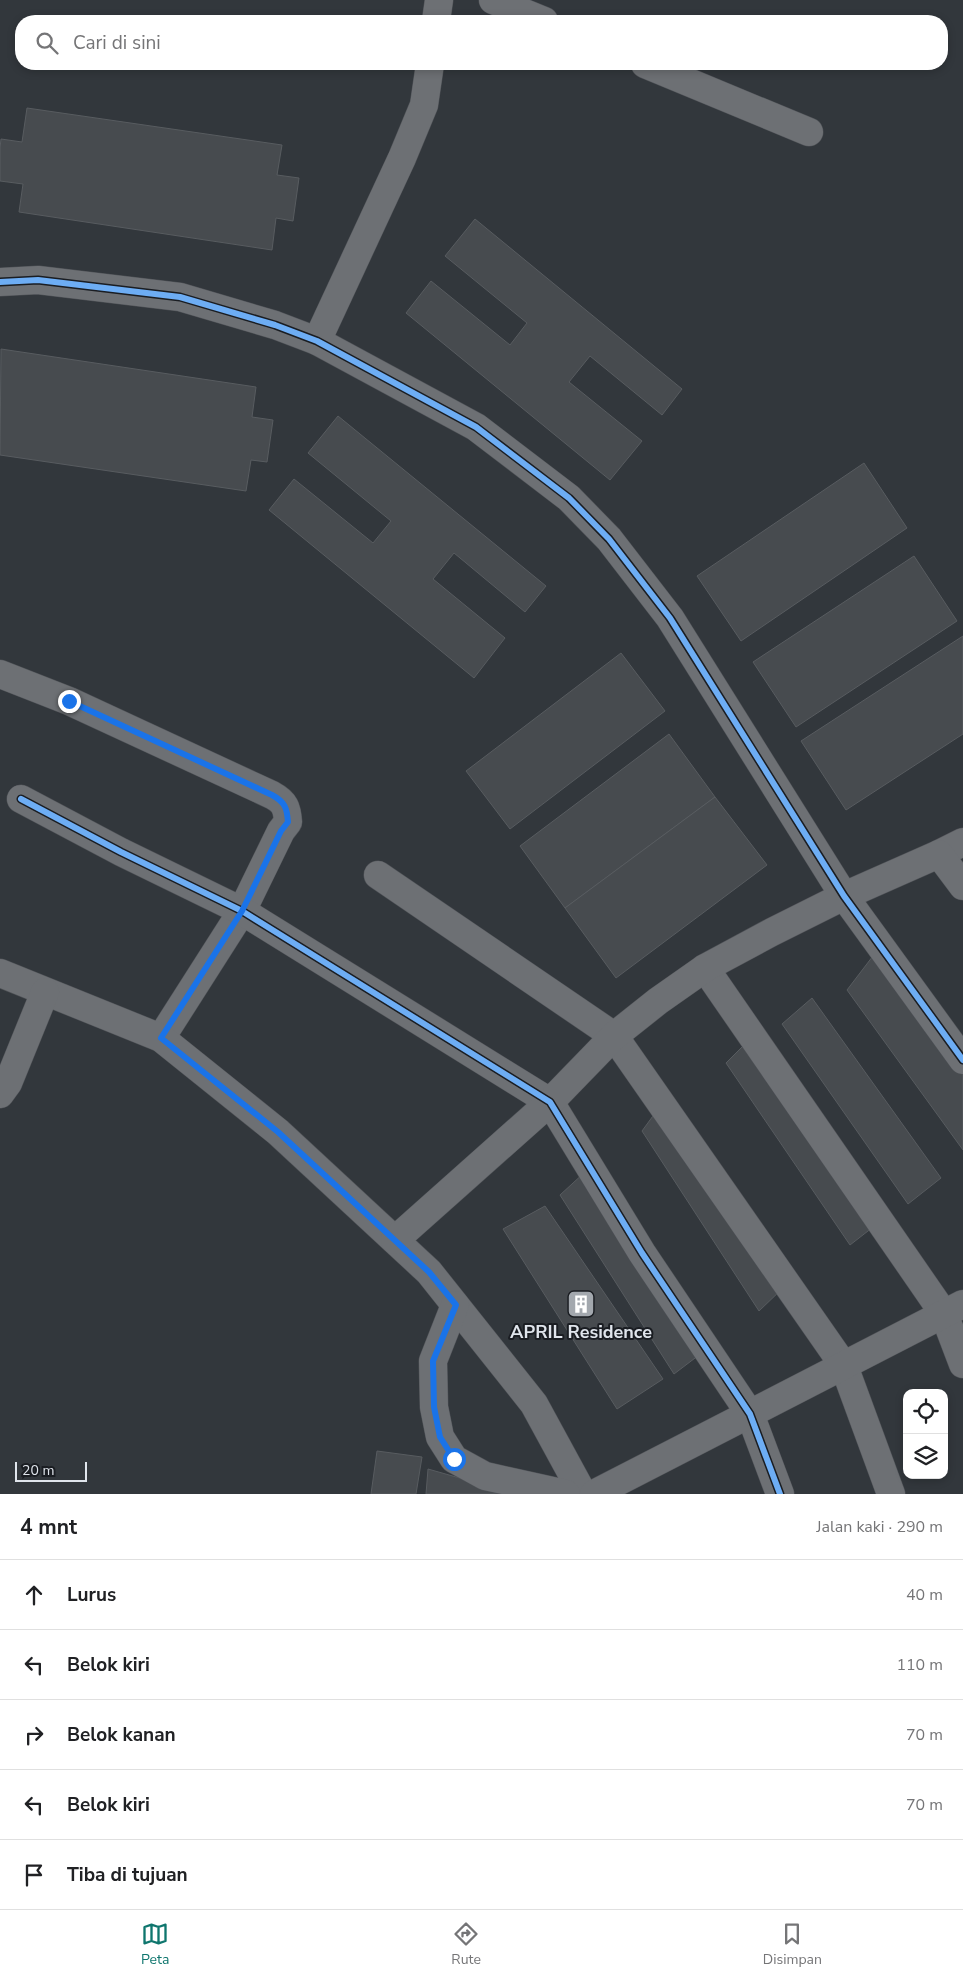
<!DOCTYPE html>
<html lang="id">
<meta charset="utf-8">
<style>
body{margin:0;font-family:"Nunito Sans",sans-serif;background:#f6f6f6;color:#202124}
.controls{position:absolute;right:15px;bottom:15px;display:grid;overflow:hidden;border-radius:10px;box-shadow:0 2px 8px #0003}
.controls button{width:45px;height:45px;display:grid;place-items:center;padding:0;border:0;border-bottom:1px solid #e0e0e0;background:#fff;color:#202124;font:25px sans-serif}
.scale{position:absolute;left:15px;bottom:12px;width:72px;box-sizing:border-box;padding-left:5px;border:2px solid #e0e5ec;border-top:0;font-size:14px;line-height:18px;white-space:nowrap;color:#e0e5ec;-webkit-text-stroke:4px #1a1d22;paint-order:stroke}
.stop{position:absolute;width:15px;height:15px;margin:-11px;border:4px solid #1a73e8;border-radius:50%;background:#fff}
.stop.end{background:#1a73e8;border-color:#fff;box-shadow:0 1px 5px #0008}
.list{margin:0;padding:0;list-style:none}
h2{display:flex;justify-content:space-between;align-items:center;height:65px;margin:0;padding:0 20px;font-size:21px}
h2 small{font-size:16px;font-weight:400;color:#757577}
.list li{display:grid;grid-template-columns:32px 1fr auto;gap:15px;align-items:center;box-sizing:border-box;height:70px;padding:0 20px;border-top:1px solid #e0e0e0}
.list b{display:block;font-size:19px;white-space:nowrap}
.list em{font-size:16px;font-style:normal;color:#757577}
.icon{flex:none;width:28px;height:28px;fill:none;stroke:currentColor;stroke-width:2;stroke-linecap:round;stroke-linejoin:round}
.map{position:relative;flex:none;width:963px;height:1494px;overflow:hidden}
.search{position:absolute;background:#fff;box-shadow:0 2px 8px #0003;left:15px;right:15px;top:15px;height:55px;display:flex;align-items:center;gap:12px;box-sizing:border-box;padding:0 18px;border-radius:20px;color:#757577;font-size:19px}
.sheet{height:415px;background:#fff}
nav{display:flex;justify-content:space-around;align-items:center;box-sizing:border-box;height:70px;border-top:1px solid #e0e0e0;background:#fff;font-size:14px;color:#757577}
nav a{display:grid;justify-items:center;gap:2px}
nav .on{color:#0f766e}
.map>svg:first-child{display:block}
</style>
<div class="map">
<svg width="963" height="1494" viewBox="0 0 963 1494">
<rect width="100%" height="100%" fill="#32373c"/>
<!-- building -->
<g fill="#474b4f" stroke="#585c60">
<path d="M27 108 282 145 277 175 299 178 293 221 276 218 272 250 19 212 23 184 0 181V148L1 139 22 142Z"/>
<path d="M475 219 682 389 662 415 590 356 569 382 642 441 610 480 406 313 431 281 510 345 527 323 445 256Z"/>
<path d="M1 349 256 387 252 417 273 420 267 462 251 460 246 491 0 455Z"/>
<path d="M338 416 546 586 525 612 454 553 433 579 505 638 474 678 269 510 294 479 373 543 391 521 308 453Z"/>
<path d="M864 463 907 528 741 641 697 576Z"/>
<path d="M914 556 957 621 796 727 753 662Z"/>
<path d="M963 636V734L846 810 801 741Z"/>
<path d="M621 653 665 711 510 829 466 771Z"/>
<path d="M669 734 715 797 565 908 520 846Z"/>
<path d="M715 797 767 865 616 978 565 908Z"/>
<path d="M876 952 963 1073V1150L847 990Z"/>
<path d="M812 998 941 1178 908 1204 782 1024Z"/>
<path d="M749 1040 877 1224 850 1245 726 1063Z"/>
<path d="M658 1109 783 1288 759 1311 642 1131Z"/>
<path d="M585 1172 703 1352 674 1374 560 1195Z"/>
<path d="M545 1206 663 1379 617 1409 503 1229Z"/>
<path d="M377 1451 422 1457 416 1494H371Z"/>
<path d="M428 1469 516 1494H426Z"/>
</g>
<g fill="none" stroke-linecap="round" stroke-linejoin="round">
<!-- minor casing -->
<g stroke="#4f5257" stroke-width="29">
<g id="minor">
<path d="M493 0 544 21"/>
<path d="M436 21 439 0"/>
<path d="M645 64 809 132"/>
<path d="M0 282 38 280 180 297 275 325 317 341 476 427 569 498 609 539 670 618 844 896 963 1060"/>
<path d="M317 341 402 158 424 105 430 64"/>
<path d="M0 674 69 701 272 795C285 802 287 808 288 822L281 831 242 911 161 1038"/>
<path d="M21 799 121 852 242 911 550 1102 642 1253 750 1414 780 1494"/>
<path d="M939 854 963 842"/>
<path d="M378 875 614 1036 844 1366 891 1494"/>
<path d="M705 968 944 1314 963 1364"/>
<path d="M0 973 161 1038 278 1132 429 1272 534 1404 583 1494"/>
<path d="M0 1094 8 1083 45 992"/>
<path d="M395 1240 550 1102 614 1036 658 1001 705 968 772 932 844 896 939 854 963 886"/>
<path d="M455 1305 433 1361 434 1407 440 1437 454 1459 485 1476 566 1494"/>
<path d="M594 1494 963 1304"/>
</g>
</g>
<!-- minor -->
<use href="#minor" stroke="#6d7074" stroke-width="28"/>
<!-- cycleway casing -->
<g stroke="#1a1d22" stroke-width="9">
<g id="cycleway">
<path d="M0 282 38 280 180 297 275 325 317 341 476 427 569 498 609 539 670 618 844 896 963 1060"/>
<path d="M21 799 121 852 242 911 550 1102 642 1253 750 1414 780 1494"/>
</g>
</g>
<!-- cycleway -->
<use href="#cycleway" stroke="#6dadf4" stroke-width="6"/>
</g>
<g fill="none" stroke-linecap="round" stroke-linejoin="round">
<!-- route -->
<path stroke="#1a73e8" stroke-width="6" d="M69 701 272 795C285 802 287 808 288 822L281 831 242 911 161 1038 278 1132 429 1272 456 1305 433 1361 434 1407 440 1437 454 1459"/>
</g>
<!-- icons -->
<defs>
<g id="building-square" transform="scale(1.4375)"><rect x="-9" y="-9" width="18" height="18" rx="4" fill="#a3a8ae" stroke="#1a1d22"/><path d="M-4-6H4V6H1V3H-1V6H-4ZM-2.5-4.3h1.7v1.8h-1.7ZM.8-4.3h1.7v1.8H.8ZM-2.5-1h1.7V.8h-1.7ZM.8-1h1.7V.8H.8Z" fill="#fff"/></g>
</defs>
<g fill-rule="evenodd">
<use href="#building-square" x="581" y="1304"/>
</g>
<g text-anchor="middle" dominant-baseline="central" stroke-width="4" stroke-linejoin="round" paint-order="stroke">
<!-- poi labels -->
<g font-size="18" font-weight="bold" fill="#e0e5ec" stroke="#1a1d22">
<text x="581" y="1332">APRIL Residence</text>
</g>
</g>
</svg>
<div class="controls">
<button><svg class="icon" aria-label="locate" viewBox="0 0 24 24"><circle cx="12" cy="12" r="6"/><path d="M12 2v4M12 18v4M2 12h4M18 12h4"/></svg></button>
<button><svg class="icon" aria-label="layers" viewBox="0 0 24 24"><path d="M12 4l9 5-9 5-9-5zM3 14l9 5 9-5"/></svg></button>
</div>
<div class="scale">20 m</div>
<div class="stop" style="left:454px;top:1459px"></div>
<div class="stop end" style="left:69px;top:701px"></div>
<div class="search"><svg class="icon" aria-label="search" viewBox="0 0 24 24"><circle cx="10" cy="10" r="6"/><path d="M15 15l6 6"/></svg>Cari di sini</div>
</div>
<section class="sheet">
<h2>4 mnt<small>Jalan kaki · 290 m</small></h2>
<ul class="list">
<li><svg class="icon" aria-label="ahead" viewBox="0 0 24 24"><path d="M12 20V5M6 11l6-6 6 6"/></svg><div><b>Lurus</b></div><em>40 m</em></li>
<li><svg class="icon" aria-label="left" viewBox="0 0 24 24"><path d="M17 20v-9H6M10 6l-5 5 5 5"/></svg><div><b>Belok kiri</b></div><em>110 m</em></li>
<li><svg class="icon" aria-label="right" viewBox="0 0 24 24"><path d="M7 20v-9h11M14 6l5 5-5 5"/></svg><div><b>Belok kanan</b></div><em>70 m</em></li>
<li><svg class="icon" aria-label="left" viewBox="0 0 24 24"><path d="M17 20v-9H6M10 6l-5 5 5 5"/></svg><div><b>Belok kiri</b></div><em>70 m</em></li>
<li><svg class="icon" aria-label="arrive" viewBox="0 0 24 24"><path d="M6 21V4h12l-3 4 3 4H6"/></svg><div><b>Tiba di tujuan</b></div></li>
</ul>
</section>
<nav>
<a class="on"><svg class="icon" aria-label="map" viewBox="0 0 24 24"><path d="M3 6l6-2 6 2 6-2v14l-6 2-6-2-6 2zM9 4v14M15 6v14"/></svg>Peta</a>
<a><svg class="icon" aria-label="directions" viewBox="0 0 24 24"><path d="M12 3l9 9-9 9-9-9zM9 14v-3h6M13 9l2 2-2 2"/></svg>Rute</a>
<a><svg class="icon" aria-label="saved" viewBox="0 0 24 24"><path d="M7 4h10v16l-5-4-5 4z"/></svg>Disimpan</a>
</nav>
